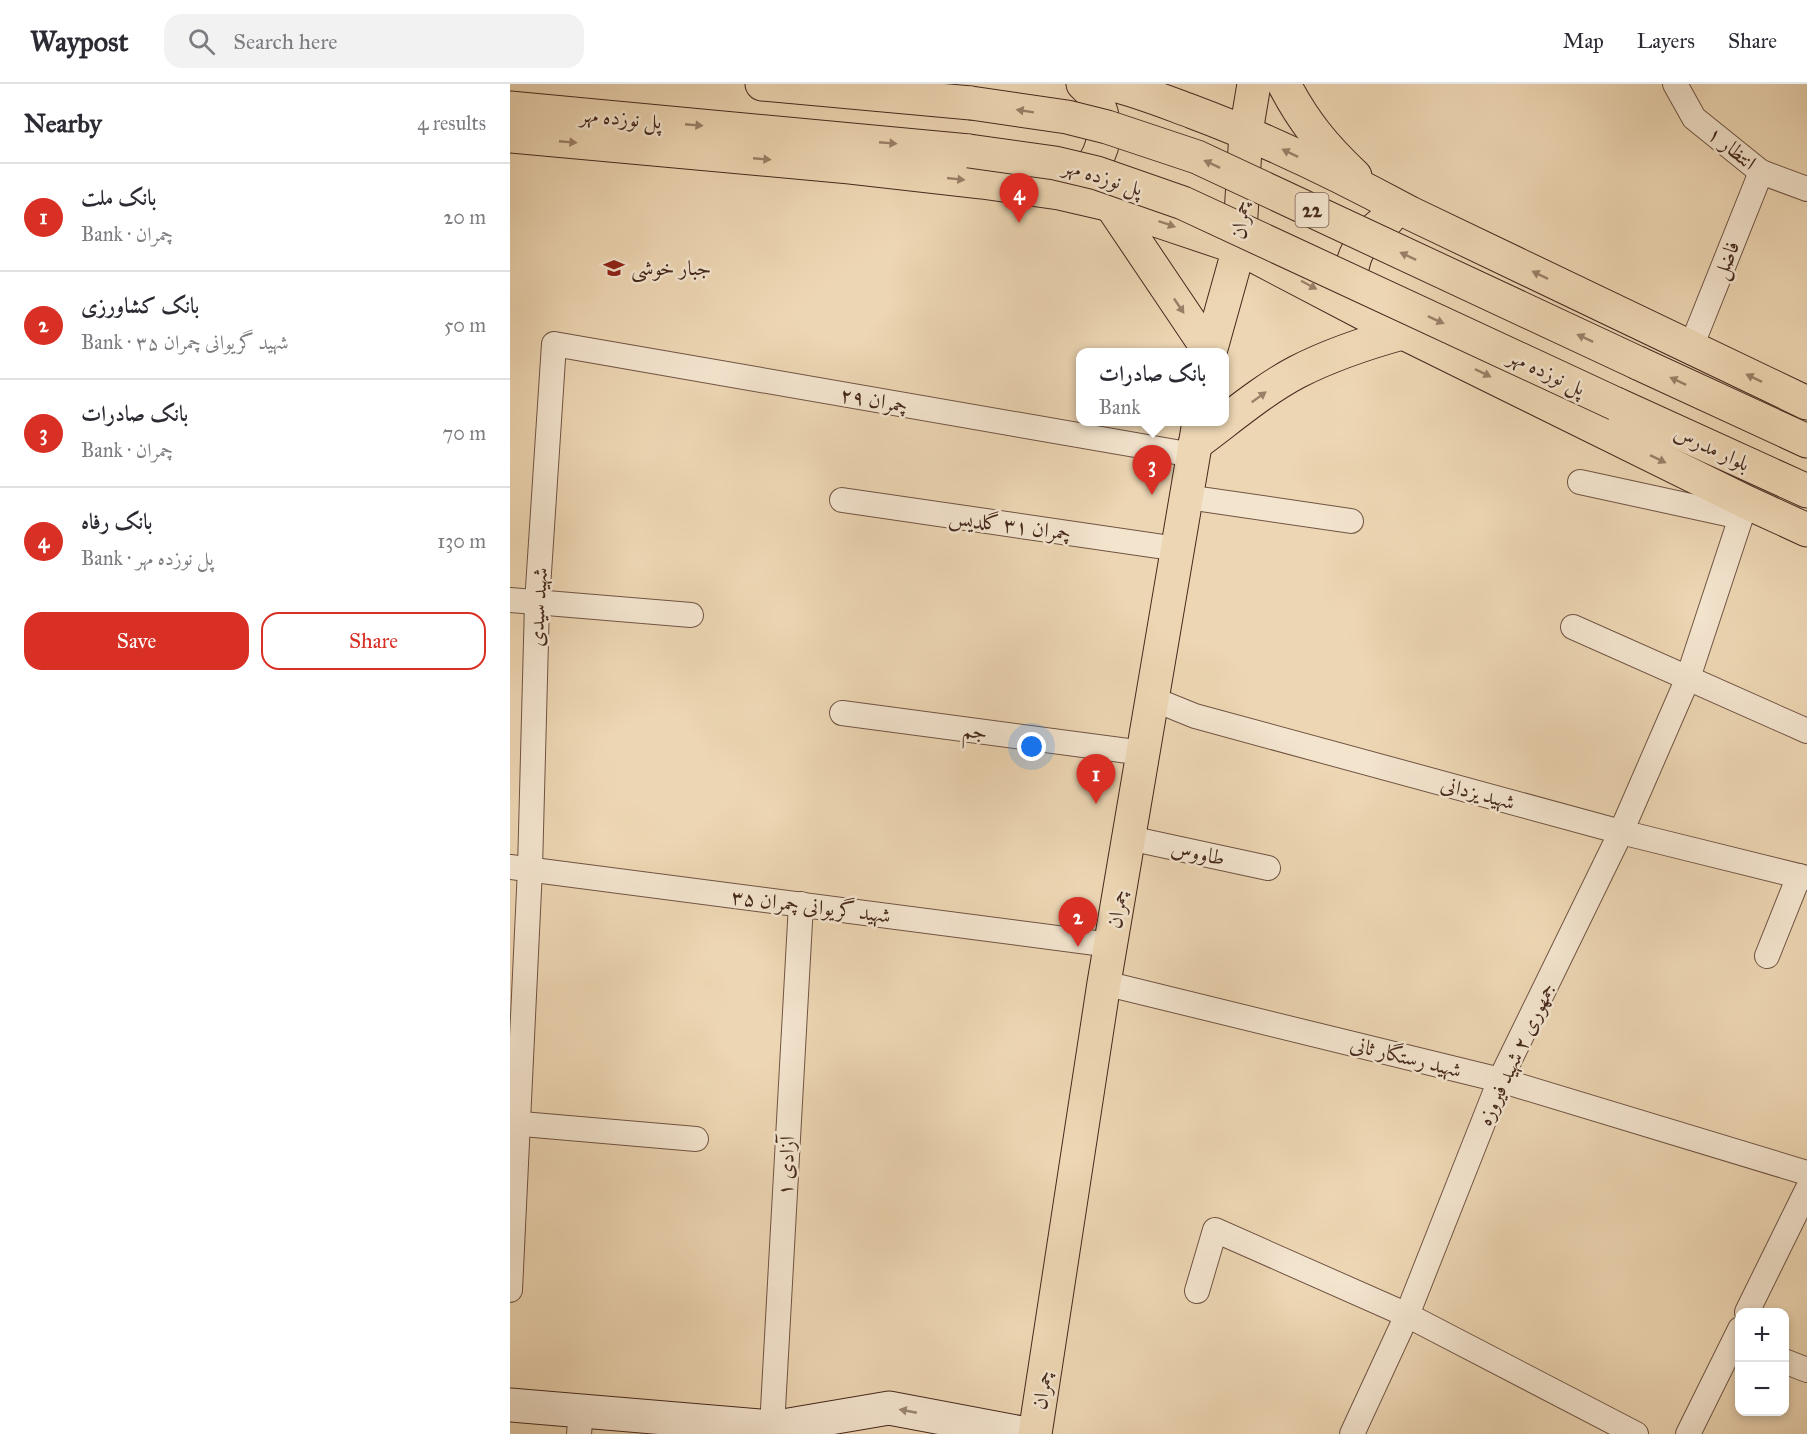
<!DOCTYPE html>
<meta charset="utf-8">
<style>
body{margin:0;font-family:"IM FELL Great Primer",Amiri,serif;background:#f2f2f3;color:#2b2b33}
.controls{position:absolute;right:18px;bottom:18px;display:grid;overflow:hidden;border-radius:12px;box-shadow:0 3px 9px #0003}
.controls button{width:54px;height:54px;display:grid;place-items:center;padding:0;border:0;border-bottom:2px solid #e1e1e2;background:#fff;color:#2b2b33;font:30px sans-serif}
.you{position:absolute;left:522px;top:663px;width:21px;height:21px;margin:-15px;border:4px solid #fff;border-radius:50%;background:#1a73e8;box-shadow:0 0 0 9px #1a73e833}
.badge{display:grid;place-items:center;width:39px;height:39px;border-radius:50%;background:#d93025;color:#fff;font-size:20px;font-weight:700}
.pin{position:absolute;translate:-50% -50px;filter:drop-shadow(0 2px 3px #0008)}
.pin::after{content:'';position:absolute;top:32px;width:21px;height:18px;background:inherit;clip-path:polygon(0 0,100% 0,50% 100%)}
.popup{position:absolute;left:566px;top:264px;width:153px;height:78px;box-sizing:border-box;display:grid;place-content:center;border-radius:12px;background:#fff;filter:drop-shadow(0 2px 4px #0005);font-size:20px;white-space:nowrap;color:#7c7c81}
.popup b{font-size:22px;color:#2b2b33}
.popup::after{content:'';position:absolute;left:50%;top:100%;margin-left:-12px;border:12px solid transparent;border-top-color:#fff}
.list{margin:0;padding:0;list-style:none}
h2{display:flex;justify-content:space-between;align-items:center;height:78px;margin:0;padding:0 24px;font-size:26px}
h2 small{font-size:20px;font-weight:400;color:#7c7c81}
.list li{display:grid;grid-template-columns:39px 1fr auto;gap:18px;align-items:center;box-sizing:border-box;height:108px;padding:0 24px;border-top:2px solid #e1e1e2}
.list b{display:block;font-size:22px;white-space:nowrap}
.list p{margin:0;font-size:20px;white-space:nowrap;color:#7c7c81}
.list em{font-size:20px;font-style:normal;color:#7c7c81}
.actions{display:flex;gap:12px;padding:18px 24px}
.actions a{flex:1;padding:14px 0;border:2px solid #d93025;border-radius:18px;text-align:center;font-size:21px;color:#d93025}
.actions .main{background:#d93025;color:#fff}
.icon{flex:none;width:33px;height:33px;fill:none;stroke:currentColor;stroke-width:2;stroke-linecap:round;stroke-linejoin:round}
.map{position:relative;flex:none;width:1297px;height:1350px;overflow:hidden}
header{display:flex;align-items:center;gap:36px;box-sizing:border-box;height:84px;padding:0 30px;background:#fff;border-bottom:2px solid #e1e1e2}
header strong{font-size:28px}
nav{display:flex;gap:33px;margin-inline-start:auto;font-size:21px}
.search{width:420px;height:54px;background:#f2f2f3;display:flex;align-items:center;gap:15px;box-sizing:border-box;padding:0 21px;border-radius:18px;color:#7c7c81;font-size:22px}
main{display:flex}
aside{flex:1;background:#fff}
.map>svg:first-child{display:block}
</style>
<header>
<strong>Waypost</strong>
<div class="search"><svg class="icon" aria-label="search" viewBox="0 0 24 24"><circle cx="10" cy="10" r="6"/><path d="M15 15l6 6"/></svg>Search here</div>
<nav><a>Map</a><a>Layers</a><a>Share</a></nav>
</header>
<main>
<aside>
<h2>Nearby<small>4 results</small></h2>
<ul class="list">
<li><span class="badge">1</span><div><b>بانک ملت</b><p>Bank · چمران</p></div><em>20 m</em></li>
<li><span class="badge">2</span><div><b>بانک کشاورزی</b><p>Bank · شهید گریوانی چمران ۳۵</p></div><em>50 m</em></li>
<li><span class="badge">3</span><div><b>بانک صادرات</b><p>Bank · چمران</p></div><em>70 m</em></li>
<li><span class="badge">4</span><div><b>بانک رفاه</b><p>Bank · پل نوزده مهر</p></div><em>130 m</em></li>
</ul>
<div class="actions"><a class="main">Save</a><a>Share</a></div>
</aside>
<div class="map">
<svg width="1297" height="1350" viewBox="0 0 1297 1350">
<rect width="100%" height="100%" fill="#edd6b3"/>
<filter id="stains"><feTurbulence type="fractalNoise" baseFrequency=".00333" numOctaves="4"/><feColorMatrix values="0 0 0 0 .2 0 0 0 0 .09 0 0 0 0 .02 0 0 0 .5 -.17"/></filter>
<radialGradient id="worn" r=".72"><stop offset=".6" stop-color="#630" stop-opacity="0"/><stop offset="1" stop-color="#630" stop-opacity=".3"/></radialGradient>
<g fill="none" stroke-linecap="round" stroke-linejoin="round">
<!-- street casing -->
<g stroke="#705443" stroke-width="26">
<g id="street">
<path d="M1165 0 1184 34 1251 88 1297 105"/>
<path d="M1181 263 1251 88"/>
<path d="M1070 398 1231 433"/>
<path d="M677 413 841 437"/>
<path d="M332 416 668 465"/>
<path d="M0 516 181 531"/>
<path d="M1063 543 1297 647"/>
<path d="M643 615 685 632 1111 748 1297 794"/>
<path d="M332 629 633 669"/>
<path d="M619 754 758 784"/>
<path d="M0 783 601 861"/>
<path d="M1257 872 1289 792"/>
<path d="M594 899 990 996 1297 1089"/>
<path d="M0 1039 186 1055"/>
<path d="M0 1206 20 785 27 519 44 260 683 371"/>
<path d="M687 1207 705 1146 897 1231 1126 1350"/>
<path d="M1237 1228 1297 1106"/>
<path d="M1274 1277 1297 1286"/>
<path d="M262 1343 291 820"/>
<path d="M69 1350 71 1326"/>
<path d="M842 1350 897 1231 990 996 1111 748 1178 594 1236 418"/>
<path d="M1178 1350 1230 1245"/>
</g>
</g>
<!-- secondary casing -->
<g stroke="#46291e" stroke-width="35">
<g id="secondary">
<path d="M0 1321 262 1343 295 1350"/>
<path d="M267 1343 379 1324 517 1350"/>
</g>
</g>
<!-- primary casing -->
<g stroke="#46291e" stroke-width="35">
<g id="primary">
<path d="M252 0 461 19"/>
<path d="M600 0C629 7 656 18 683 28 758 56 830 91 900 129L1297 319"/>
<path d="M774 0C793 37 814 63 845 92"/>
<path d="M0 24 459 67"/>
<path d="M0 52 340 83 472 98 549 109 601 121 729 164 851 228 1236 418 1297 446"/>
<path d="M557 102C568 95 578 89 585 77 600 54 595 18 573 0"/>
<path d="M601 121 700 268"/>
<path d="M849 224C832 185 845 158 878 135"/>
<path d="M700 268 729 164 736 48 744 0"/>
<path d="M1128 279 1297 357"/>
<path d="M1106 320 1297 407"/>
<path d="M685 360C718 336 751 307 787 288 820 271 856 259 892 249"/>
<path d="M525 1350 594 899 689 338"/>
</g>
</g>
<!-- street -->
<use href="#street" stroke="#f3e4ce" stroke-width="24"/>
<!-- secondary -->
<use href="#secondary" stroke="#f3e4ce" stroke-width="33"/>
<!-- primary -->
<use href="#primary" stroke="#edd6b3" stroke-width="33"/>
<!-- primary-bridge casing -->
<g stroke="#46291e" stroke-width="35" stroke-linecap="butt">
<g id="primary-bridge">
<path d="M461 19 557 33 597 43 687 73 1128 279"/>
<path d="M459 67 545 79 587 89 673 119 1106 320"/>
</g>
</g>
<!-- primary-bridge -->
<use href="#primary-bridge" stroke="#edd6b3" stroke-width="33"/>
</g>
<!-- one-way arrows -->
<defs><path id="oneway-solid" d="M-6-.8H1V-3.2L6.5 0L1 3.2V.8H-6Z" transform="scale(1.5)"/></defs>
<g fill="#9a8068">
<use href="#oneway-solid" transform="translate(515 27) rotate(-171)"/>
<use href="#oneway-solid" transform="translate(184 41) rotate(5)"/>
<use href="#oneway-solid" transform="translate(58 58) rotate(5)"/>
<use href="#oneway-solid" transform="translate(378 59) rotate(5)"/>
<use href="#oneway-solid" transform="translate(780 69) rotate(-154)"/>
<use href="#oneway-solid" transform="translate(252 75) rotate(5)"/>
<use href="#oneway-solid" transform="translate(702 80) rotate(-155)"/>
<use href="#oneway-solid" transform="translate(446 95) rotate(6)"/>
<use href="#oneway-solid" transform="translate(657 140) rotate(19)"/>
<use href="#oneway-solid" transform="translate(898 172) rotate(-155)"/>
<use href="#oneway-solid" transform="translate(1030 191) rotate(-154)"/>
<use href="#oneway-solid" transform="translate(799 201) rotate(28)"/>
<use href="#oneway-solid" transform="translate(669 222) rotate(56)"/>
<use href="#oneway-solid" transform="translate(926 236) rotate(25)"/>
<use href="#oneway-solid" transform="translate(1075 254) rotate(-155)"/>
<use href="#oneway-solid" transform="translate(973 289) rotate(26)"/>
<use href="#oneway-solid" transform="translate(1244 294) rotate(-154)"/>
<use href="#oneway-solid" transform="translate(1168 297) rotate(-155)"/>
<use href="#oneway-solid" transform="translate(749 313) rotate(-36)"/>
<use href="#oneway-solid" transform="translate(1148 375) rotate(26)"/>
</g>
<use fill="#9c8676" href="#oneway-solid" transform="translate(398 1327) rotate(-169)"/>
<!-- icons -->
<defs>
<g id="school-bare" transform="scale(1.62)"><path d="M0-5L7-2L0 1L-7-2ZM-4 1L0 2.5L4 1V4Q0 6-4 4Z" fill="#8f2418" stroke="#f3e4ce" stroke-width="2.5" paint-order="stroke"/></g>
</defs>
<g fill-rule="evenodd">
<use href="#school-bare" x="104" y="184"/>
</g>
<g text-anchor="middle" dominant-baseline="central" stroke-width="5" stroke-linejoin="round" paint-order="stroke">
<!-- shield labels -->
<rect fill="#f3e4ce" stroke="#7a6153" stroke-width="1.5" x="785.5" y="109" width="33" height="34" rx="4.5"/>
<g font-size="20" font-weight="bold" fill="#46291e">
<text x="802" y="126">22</text>
</g>
<!-- street labels -->
<g font-size="21" fill="#46291e" stroke="#f3e4ce">
<text transform="translate(111 34) rotate(5)">پل نوزده مهر</text>
<text transform="translate(1222 64) rotate(39)">انتظار ۱</text>
<text transform="translate(593 93) rotate(17)">پل نوزده مهر</text>
<text transform="translate(730 136) rotate(-86)">چمران</text>
<text transform="translate(1216 176) rotate(-68)">فاضل</text>
<text transform="translate(1037 288) rotate(25)">پل نوزده مهر</text>
<text transform="translate(364 316) rotate(10)">چمران ۲۹</text>
<text transform="translate(1202 364) rotate(25)">بلوار مدرس</text>
<text transform="translate(500 441) rotate(8)">چمران ۳۱ گلدیس</text>
<text transform="translate(28 523) rotate(-87)">شهید سیدی</text>
<text transform="translate(465 647) rotate(8)">جم</text>
<text transform="translate(968 709) rotate(15)">شهید یزدانی</text>
<text transform="translate(688 769) rotate(12)">طاووس</text>
<text transform="translate(301 822) rotate(7)">شهید گریوانی چمران ۳۵</text>
<text transform="translate(607 825) rotate(-81)">چمران</text>
<text transform="translate(1006 970) rotate(-65)">جمهوری ۲ شهید فیروزه</text>
<text transform="translate(896 973) rotate(14)">شهید رستگار ثانی</text>
<text transform="translate(276 1082) rotate(-87)">آزادی ۱</text>
<text transform="translate(532 1306) rotate(-81)">چمران</text>
</g>
<!-- poi labels -->
<g font-size="21" fill="#46291e" stroke="#f3e4ce" text-anchor="start">
<text x="121" y="184">جبار خوشی</text>
</g>
</g>
<rect width="100%" height="100%" filter="url(#stains)"/>
<rect width="100%" height="100%" fill="url(#worn)"/>
</svg>
<div class="controls">
<button>+</button>
<button>−</button>
</div>
<div class="you"></div>
<div class="pin badge" style="left:586px;top:720px">1</div>
<div class="pin badge" style="left:568px;top:863px">2</div>
<div class="pin badge" style="left:642px;top:411px">3</div>
<div class="popup"><b>بانک صادرات</b>Bank</div>
<div class="pin badge" style="left:509px;top:139px">4</div>
</div>
</main>
